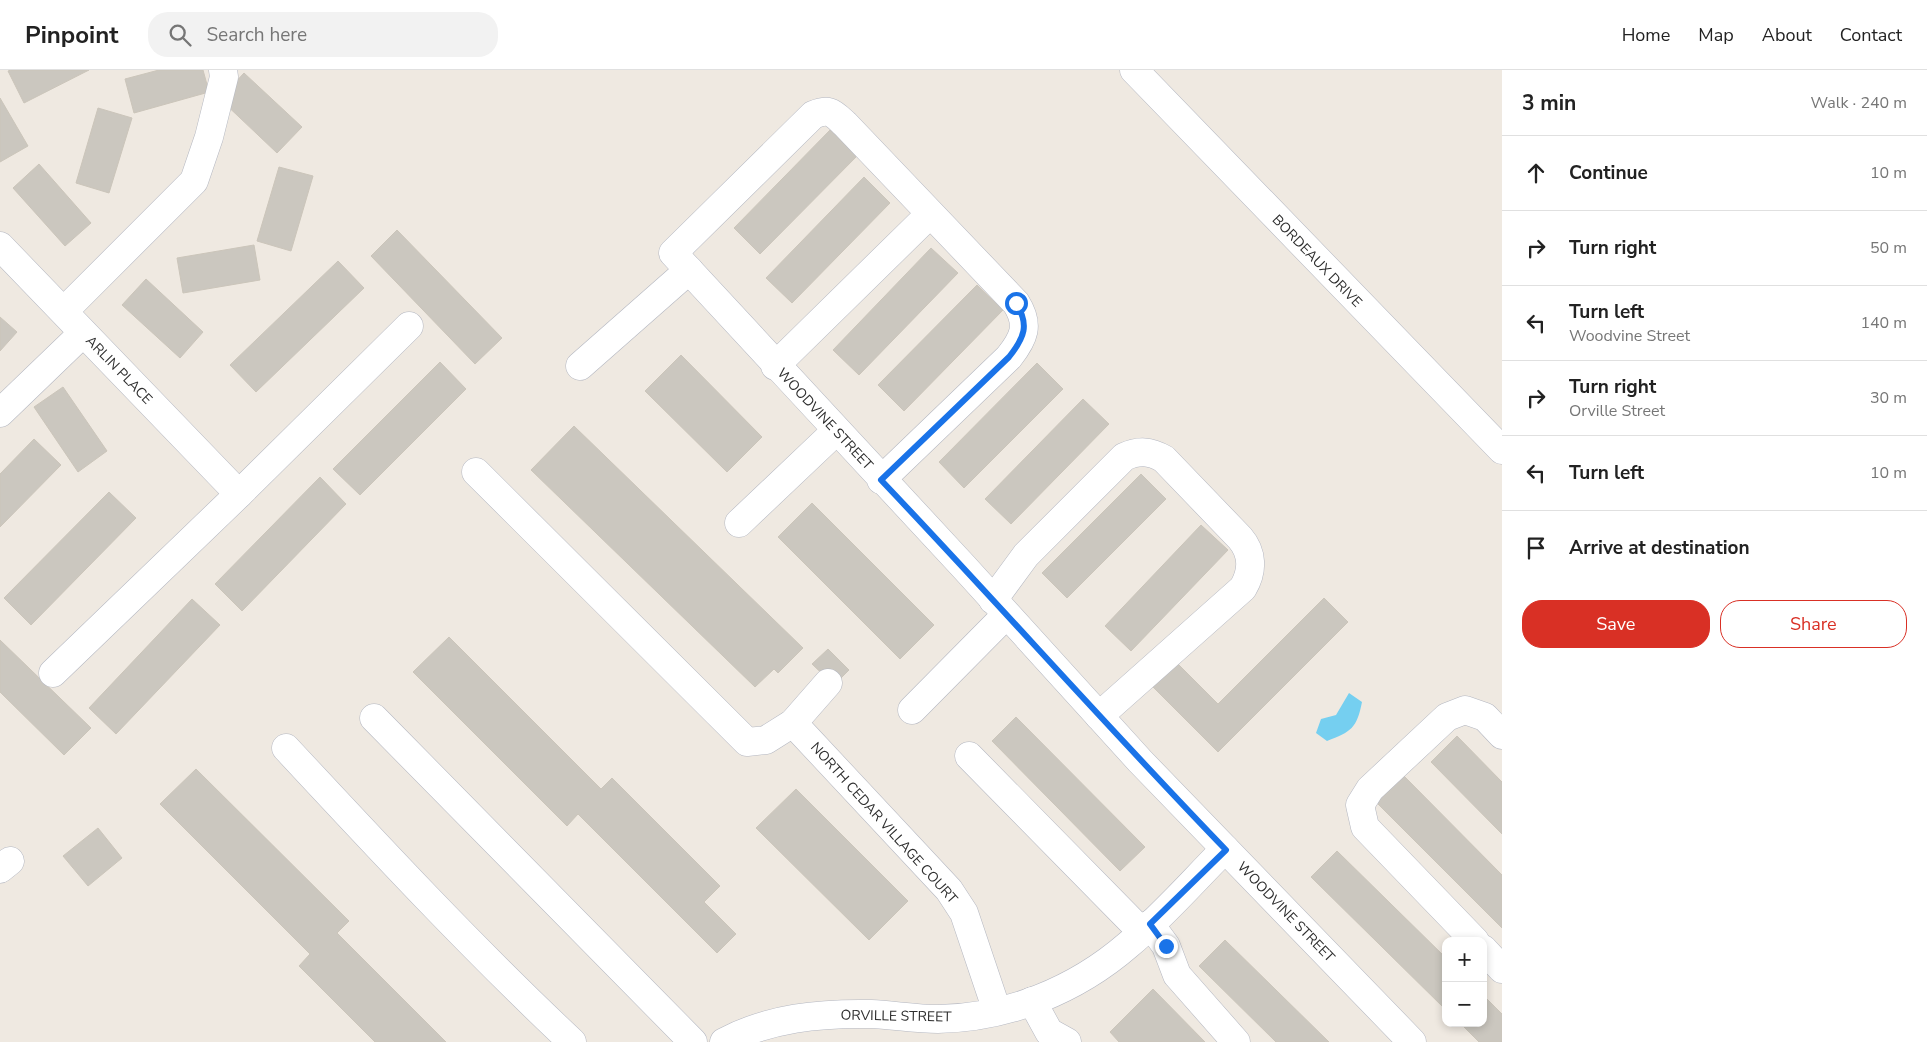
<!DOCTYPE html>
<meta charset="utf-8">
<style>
body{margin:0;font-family:"Nunito Sans",sans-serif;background:#f2f2f2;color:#222}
.controls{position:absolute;right:15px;bottom:15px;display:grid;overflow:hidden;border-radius:10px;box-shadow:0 2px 8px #0003}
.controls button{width:45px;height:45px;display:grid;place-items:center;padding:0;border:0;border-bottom:1px solid #e0e0e0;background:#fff;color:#222;font:25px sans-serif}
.stop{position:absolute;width:15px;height:15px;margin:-11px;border:4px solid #1a73e8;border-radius:50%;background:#fff}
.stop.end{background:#1a73e8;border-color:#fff;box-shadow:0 1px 5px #0008}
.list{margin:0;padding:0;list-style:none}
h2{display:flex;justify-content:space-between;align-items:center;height:65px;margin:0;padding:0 20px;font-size:21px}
h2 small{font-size:16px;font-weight:400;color:#767676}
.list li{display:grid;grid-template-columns:32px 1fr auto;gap:15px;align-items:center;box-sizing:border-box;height:75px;padding:0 20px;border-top:1px solid #e0e0e0}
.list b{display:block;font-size:19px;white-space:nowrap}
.list p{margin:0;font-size:16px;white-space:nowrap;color:#767676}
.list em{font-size:16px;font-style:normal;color:#767676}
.actions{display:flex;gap:10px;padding:15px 20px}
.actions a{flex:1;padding:11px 0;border:1px solid #d93025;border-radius:20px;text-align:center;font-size:18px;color:#d93025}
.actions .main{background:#d93025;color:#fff}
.icon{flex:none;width:28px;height:28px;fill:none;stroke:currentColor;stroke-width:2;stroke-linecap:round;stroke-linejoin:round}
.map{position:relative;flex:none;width:1502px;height:972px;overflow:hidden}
header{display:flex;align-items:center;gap:30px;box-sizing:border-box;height:70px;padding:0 25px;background:#fff;border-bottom:1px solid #e0e0e0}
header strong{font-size:24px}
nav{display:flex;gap:28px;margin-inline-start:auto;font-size:18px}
.search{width:350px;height:45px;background:#f2f2f2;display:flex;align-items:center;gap:12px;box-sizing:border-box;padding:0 18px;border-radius:20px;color:#767676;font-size:19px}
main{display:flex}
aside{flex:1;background:#fff}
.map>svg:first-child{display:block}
</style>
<header>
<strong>Pinpoint</strong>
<div class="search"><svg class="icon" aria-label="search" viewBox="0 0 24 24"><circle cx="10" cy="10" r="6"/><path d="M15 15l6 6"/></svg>Search here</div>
<nav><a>Home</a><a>Map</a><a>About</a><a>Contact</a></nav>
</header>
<main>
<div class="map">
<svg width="1502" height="972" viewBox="0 0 1502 972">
<rect width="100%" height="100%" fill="#efe9e1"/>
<!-- water -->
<path fill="#75cff0" d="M1349 623 1362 632C1357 658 1351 662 1327 671L1316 663 1321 649 1336 645Z"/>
<!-- building -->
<g fill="#cbc7bf" stroke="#cbc5ba">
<path d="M11 0H89L24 33 8 1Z"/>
<path d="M159 0H203L209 22 134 43 125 9Z"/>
<path d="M244 3 302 57 277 83 220 29Z"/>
<path d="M0 28 28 76 0 92Z"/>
<path d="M98 38 132 48 109 123 76 113Z"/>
<path d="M832 58 859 84 760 184 734 158Z"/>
<path d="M39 94 91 153 65 176 13 118Z"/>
<path d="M279 97 313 106 291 181 257 171Z"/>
<path d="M864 107 890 133 792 233 766 208Z"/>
<path d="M397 160 502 268 475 294 371 186Z"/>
<path d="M254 175 260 210 183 223 177 188Z"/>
<path d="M931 178 958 203 859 305 833 280Z"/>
<path d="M338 191 364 218 256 322 230 295Z"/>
<path d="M146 209 203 262 180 288 122 235Z"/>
<path d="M977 215 1003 240 904 341 878 315Z"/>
<path d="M0 247 17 262 0 281Z"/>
<path d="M681 285 762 367 727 402 645 321Z"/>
<path d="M440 292 466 319 360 425 333 399Z"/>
<path d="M1037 293 1063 319 964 418 939 392Z"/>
<path d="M63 317 107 381 78 402 34 337Z"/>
<path d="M1083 329 1109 354 1011 454 985 429Z"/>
<path d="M574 356 803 578 778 603 774 599 755 617 531 400Z"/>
<path d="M34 369 61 395 0 457V404Z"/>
<path d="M1141 404 1166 429 1067 528 1042 503Z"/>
<path d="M320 407 346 434 242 541 215 514Z"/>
<path d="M109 422 136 448 31 555 4 528Z"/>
<path d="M812 433 934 555 900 589 778 467Z"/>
<path d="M1201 455 1228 480 1131 581 1105 556Z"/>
<path d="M1324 528 1348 552 1218 682 1153 617 1177 593 1218 634Z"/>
<path d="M192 529 220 555 116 664 89 638Z"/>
<path d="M449 567 601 719 612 708 720 816 704 832 736 864 717 883 578 744 567 756 413 602Z"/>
<path d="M0 570 91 658 64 685 0 622Z"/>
<path d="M828 579 849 600 834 615 812 594Z"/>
<path d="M1016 647 1145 777 1120 801 992 671Z"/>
<path d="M1457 666 1502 712V764L1431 692Z"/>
<path d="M196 699 349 851 337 863 446 972H375L299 896 310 884 160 734Z"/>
<path d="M1403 705 1502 805V858L1376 732Z"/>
<path d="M796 719 908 831 869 870 756 758Z"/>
<path d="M98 758 122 788 88 816 63 786Z"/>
<path d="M1337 781 1446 888V940L1311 807Z"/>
<path d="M1225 870 1329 972H1276L1199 896Z"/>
<path d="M1153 919 1205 972H1119L1110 962Z"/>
<path d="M1483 925 1502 944V972H1479L1460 953H1483Z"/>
</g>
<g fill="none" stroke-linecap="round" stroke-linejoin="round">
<!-- minor casing -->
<g stroke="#b4b7c1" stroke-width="29">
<g id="minor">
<path d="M1134 0 1502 380"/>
<path d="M0 176 239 424"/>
<path d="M64 241 194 111 209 67 224 7 223 0"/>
<path d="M580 296 689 200"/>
<path d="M775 296 930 144"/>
<path d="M0 343 83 263"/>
<path d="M476 402 747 672 766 670 793 653 828 613"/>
<path d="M881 410 1009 287C1024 268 1030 255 1016 233L845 54C833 43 830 38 813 45L673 183 964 497 1140 691 1412 972"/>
<path d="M739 453 836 361"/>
<path d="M993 530 1026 485 1124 387C1139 380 1150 381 1164 389L1240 468C1253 483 1253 501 1243 518L1099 646"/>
<path d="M53 603 239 424 409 256"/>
<path d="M912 640 1006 545"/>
<path d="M374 648 693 972"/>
<path d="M793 653 949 820 964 843 997 941"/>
<path d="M286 678C379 778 472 878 572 972"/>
<path d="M969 686 1142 862"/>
<path d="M0 799 10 791"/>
<path d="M1150 854 1166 876 1177 905 1236 972"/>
<path d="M1475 871 1365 757 1360 735 1370 719 1447 647 1465 640 1485 647 1502 665"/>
<path d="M1483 879 1502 899"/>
<path d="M1032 931 1049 962 1067 972"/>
<path d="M724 972C769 948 820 943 871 944 893 945 916 949 938 949 1008 948 1076 920 1128 875 1163 846 1193 811 1225 779"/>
</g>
</g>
<!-- minor -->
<use href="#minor" stroke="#fff" stroke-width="28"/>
</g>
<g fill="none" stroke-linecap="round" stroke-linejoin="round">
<!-- route -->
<path stroke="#1a73e8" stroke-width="6" d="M1016 233C1030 255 1024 268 1009 287L881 410C997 532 1108 658 1226 780L1150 854 1166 876"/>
</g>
<g text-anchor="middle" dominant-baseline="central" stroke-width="4.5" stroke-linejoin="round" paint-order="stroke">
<!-- street labels -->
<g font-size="14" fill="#2e2e2e" stroke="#fff">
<text transform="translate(1317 191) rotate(46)">BORDEAUX DRIVE</text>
<text transform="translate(119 300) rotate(46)">ARLIN PLACE</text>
<text transform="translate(825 349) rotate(47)">WOODVINE STREET</text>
<text transform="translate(884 753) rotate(48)">NORTH CEDAR VILLAGE COURT</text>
<text transform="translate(1286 842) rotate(46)">WOODVINE STREET</text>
<text transform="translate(896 946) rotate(1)">ORVILLE STREET</text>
</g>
</g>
</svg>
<div class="controls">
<button>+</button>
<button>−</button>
</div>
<div class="stop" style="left:1016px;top:233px"></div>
<div class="stop end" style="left:1166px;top:876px"></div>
</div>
<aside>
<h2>3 min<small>Walk · 240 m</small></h2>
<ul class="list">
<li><svg class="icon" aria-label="ahead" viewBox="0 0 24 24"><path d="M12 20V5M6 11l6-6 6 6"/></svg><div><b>Continue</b></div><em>10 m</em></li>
<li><svg class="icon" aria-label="right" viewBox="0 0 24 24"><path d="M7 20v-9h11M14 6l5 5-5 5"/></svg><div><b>Turn right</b></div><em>50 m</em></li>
<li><svg class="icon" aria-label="left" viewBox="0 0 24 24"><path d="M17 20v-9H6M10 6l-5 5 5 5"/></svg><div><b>Turn left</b><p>Woodvine Street</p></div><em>140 m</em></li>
<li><svg class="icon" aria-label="right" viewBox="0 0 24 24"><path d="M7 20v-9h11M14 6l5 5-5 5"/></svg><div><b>Turn right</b><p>Orville Street</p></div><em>30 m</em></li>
<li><svg class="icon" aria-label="left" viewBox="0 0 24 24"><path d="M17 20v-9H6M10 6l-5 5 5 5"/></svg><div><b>Turn left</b></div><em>10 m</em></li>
<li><svg class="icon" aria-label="arrive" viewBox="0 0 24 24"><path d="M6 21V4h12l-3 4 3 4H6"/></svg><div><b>Arrive at destination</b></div></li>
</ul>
<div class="actions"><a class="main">Save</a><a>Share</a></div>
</aside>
</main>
